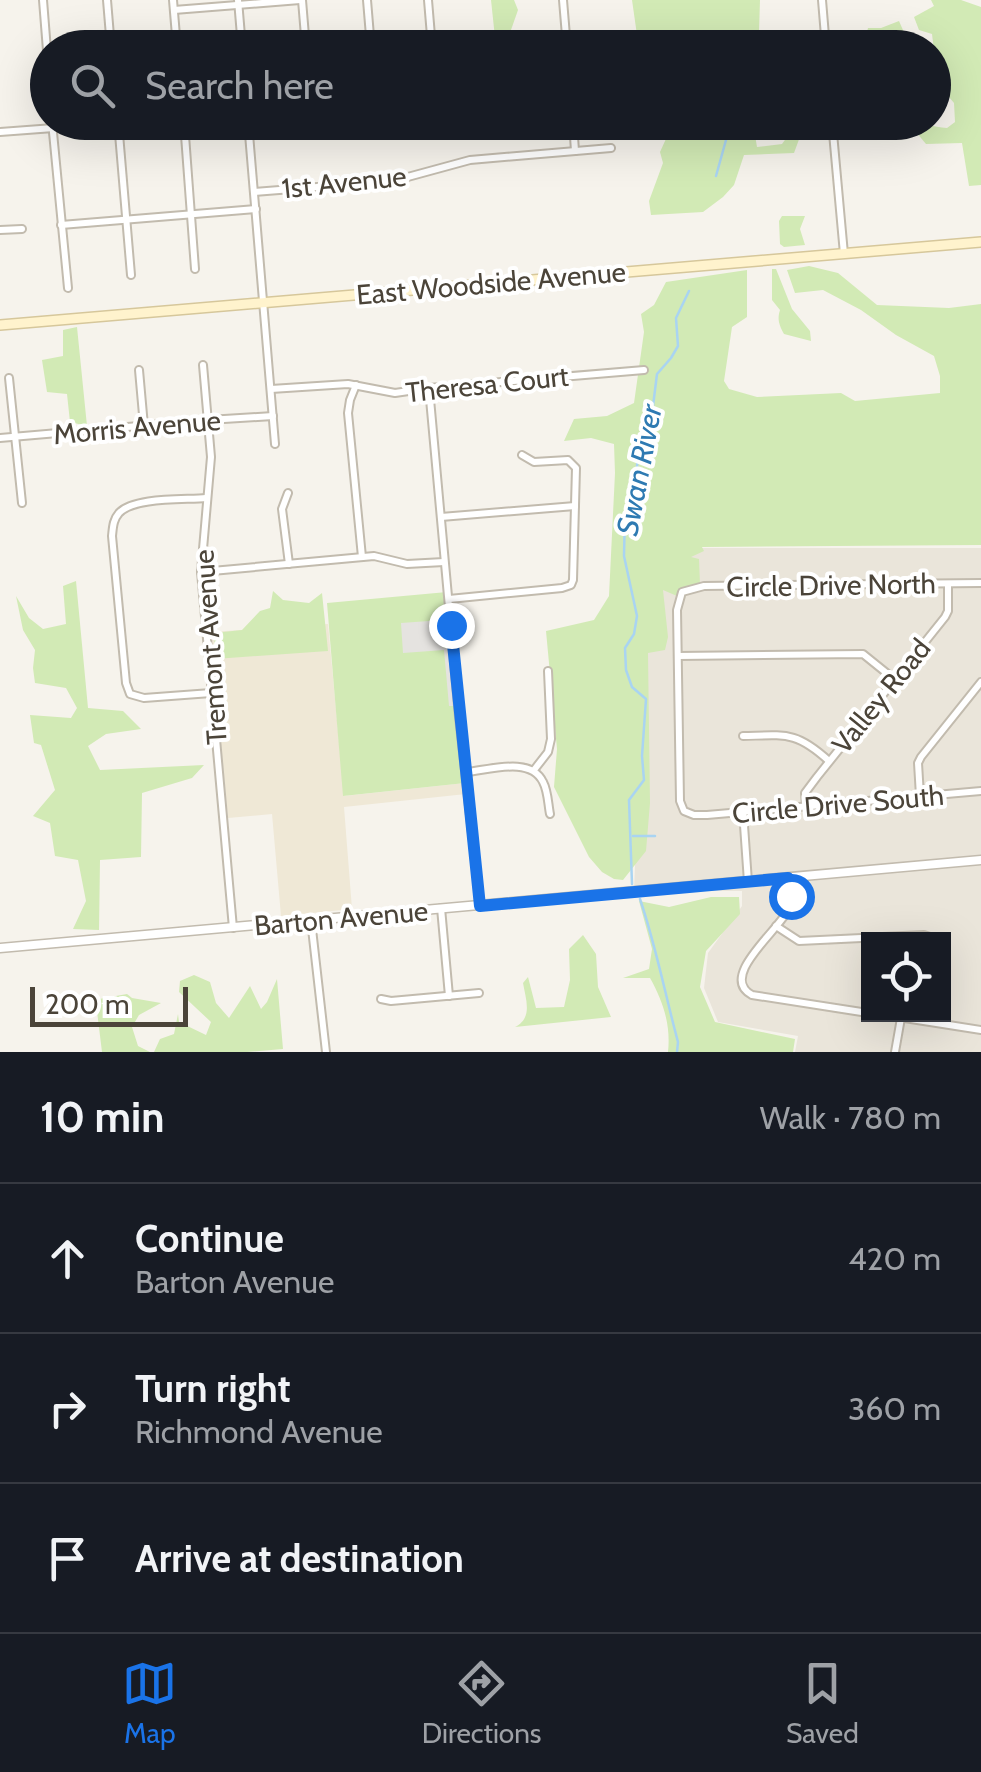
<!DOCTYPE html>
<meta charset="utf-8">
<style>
body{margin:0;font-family:Cabin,sans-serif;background:#20242c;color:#f1f3f6}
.controls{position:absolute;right:30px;bottom:30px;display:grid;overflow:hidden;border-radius:0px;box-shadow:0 10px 40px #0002}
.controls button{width:90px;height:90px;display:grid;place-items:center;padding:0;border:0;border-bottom:2px solid #363941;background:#171b24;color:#f1f3f6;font:50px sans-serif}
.scale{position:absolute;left:30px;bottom:25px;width:158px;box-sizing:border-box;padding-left:10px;border:5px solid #4b4439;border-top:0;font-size:28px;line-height:35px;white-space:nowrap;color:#4b4439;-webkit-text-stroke:8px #fff;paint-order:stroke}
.stop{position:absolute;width:30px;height:30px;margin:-22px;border:8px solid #1a73e8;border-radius:50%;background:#fff}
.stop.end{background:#1a73e8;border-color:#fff;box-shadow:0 2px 10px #0008}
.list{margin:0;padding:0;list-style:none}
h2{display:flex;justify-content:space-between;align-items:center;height:130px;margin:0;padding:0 40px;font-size:42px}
h2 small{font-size:32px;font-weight:400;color:#9ea1a6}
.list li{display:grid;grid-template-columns:65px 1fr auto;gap:30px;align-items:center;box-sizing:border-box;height:150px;padding:0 40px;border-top:2px solid #363941}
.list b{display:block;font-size:38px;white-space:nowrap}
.list p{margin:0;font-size:32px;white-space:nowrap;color:#9ea1a6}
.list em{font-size:32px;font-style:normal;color:#9ea1a6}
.icon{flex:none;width:55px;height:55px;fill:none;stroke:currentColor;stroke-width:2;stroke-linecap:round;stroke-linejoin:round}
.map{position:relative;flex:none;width:981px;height:1052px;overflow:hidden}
.search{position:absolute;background:#171b24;box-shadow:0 10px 40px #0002;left:30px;right:30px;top:30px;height:110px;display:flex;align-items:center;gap:25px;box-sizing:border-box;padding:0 35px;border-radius:55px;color:#9ea1a6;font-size:38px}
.sheet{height:580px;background:#171b24}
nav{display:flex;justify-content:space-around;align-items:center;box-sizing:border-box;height:140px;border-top:2px solid #363941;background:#171b24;font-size:28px;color:#9ea1a6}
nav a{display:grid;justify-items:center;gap:5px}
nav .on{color:#1a73e8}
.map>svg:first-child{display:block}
</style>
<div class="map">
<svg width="981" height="1052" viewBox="0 0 981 1052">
<rect width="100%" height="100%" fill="#f6f3ec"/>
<!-- residential -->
<path fill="#eae5da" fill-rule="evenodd" d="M648 548H981V1052H795L798 1036 718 1022 704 988 708 953 742 906V891H634ZM868 939H944V1014H868Z"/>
<!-- education -->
<path fill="#efe8d6" d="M328 624 344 796 465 783 466 794 344 807 352 909 281 916 272 814 228 818 210 632Z"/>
<!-- green -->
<g fill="#d2eab5">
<path d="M491 0H514L518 10 505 47H496Z"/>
<path d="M632 0H760L759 32 766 47H634L638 42Z"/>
<path d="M931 0H961L981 7V185L969 186 962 143 926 144 911 126 903 123C919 122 932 127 947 128L955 122 954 103 938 84 932 34 919 30 914 17 934 6Z"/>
<path d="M899 21 906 37V47H863L868 28H881Z"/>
<path d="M670 123H753L757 147 782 144 795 126 801 134 794 153 744 155 734 185 723 197 703 212 651 215 649 201 663 163 660 152 670 130Z"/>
<path d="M782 216H805L800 229 805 245 784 247 780 244 779 221Z"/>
<path d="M809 266 838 273 877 305 949 308 981 304V545L702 547 704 551 691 557 699 559 700 584 681 590 677 596 663 590 668 637 665 650 648 653 650 803 646 851 623 880 614 879 602 872 589 857 554 787 557 749 546 631 594 620 609 596 615 473 614 444 591 438 564 441 574 419 607 416 634 403 644 332 641 314 654 305 666 282 747 270V317L732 327 724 381 729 389 757 397 841 393 855 401 940 393V376L934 356 896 335 861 310 823 290 795 293 787 270Z"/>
<path d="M772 269H776L792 309 810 331 811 341 784 334C779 325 777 319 780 310L772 300Z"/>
<path d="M77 327 87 426 70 422 67 394 47 392 42 360 63 356V330Z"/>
<path d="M76 581 88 708 123 711 141 729 106 734 88 746 100 770 204 765 192 778 142 793 141 857 100 860 99 930 73 929 86 901 78 860 55 856 50 823 33 816 55 790 41 745 34 743 30 715 71 718 77 708 66 688 35 683 33 668 35 650 23 630 16 596 29 618 43 629 66 624 63 586Z"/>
<path d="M273 591 283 600 309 603 322 593 328 651 215 659 214 633 242 630 260 611 270 608Z"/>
<path d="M447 592 465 783 343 796 327 603Z"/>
<path d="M711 897H739L740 914 706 951 700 987 715 1022 795 1039 793 1052H668C671 1025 663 1001 650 978H623L649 969 652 949 639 901 669 907Z"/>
<path d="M583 935 596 954 598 987 611 1017 515 1027C533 1018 526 1000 523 983L528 977 536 1008 564 1007 570 980 569 949Z"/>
<path d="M194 975 210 982 216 1003 229 1018 250 986 261 1009 267 1002 277 979 283 1049 247 1052H154L160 1039 174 1034 178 1014 179 1022 206 1035 211 1022 179 992 180 981Z"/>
<path d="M127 994 132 998 161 1003 139 1015 132 1027 138 1046 150 1052H102L95 995 99 999Z"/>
</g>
<!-- parking -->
<path fill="#e5e3e0" d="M443 620 445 646 443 648H451L456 706H449L444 650 403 653 401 623Z"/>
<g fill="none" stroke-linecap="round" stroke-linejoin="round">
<!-- stream -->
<g stroke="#a9d4f2" stroke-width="2.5">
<path d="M716 176 731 122"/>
<path d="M633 836H655"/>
<path d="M632 884 629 800 644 780 642 756 646 699 632 687 626 670 625 648 634 634 637 616 624 556 625 512 635 494 638 453 652 414 657 374 671 358 678 346 676 318 689 291"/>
<path d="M640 899C656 946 665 994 678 1042L677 1052"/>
</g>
<!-- minor casing -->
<g stroke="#c2bbae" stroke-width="10">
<g id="minor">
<path d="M43 0 48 63"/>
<path d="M107 0 111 48"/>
<path d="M173 0 177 48"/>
<path d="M238 0 242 48"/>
<path d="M302 0 306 48"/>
<path d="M367 0 371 48"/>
<path d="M428 0 432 48"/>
<path d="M563 0 567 48"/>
<path d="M822 0 826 48"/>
<path d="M174 10 300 0"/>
<path d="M52 122 68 288"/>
<path d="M118 122 131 275"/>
<path d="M184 122 195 269"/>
<path d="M248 122 275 444"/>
<path d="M573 122 575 151"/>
<path d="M832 122 844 254"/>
<path d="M0 132 134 122"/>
<path d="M254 192 393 181 470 160 611 148"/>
<path d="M61 225 256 209"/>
<path d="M0 230 22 229"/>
<path d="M203 365 211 457 201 572 233 928"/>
<path d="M139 370 144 426"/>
<path d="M9 378 22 503"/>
<path d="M356 385 350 400 348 413 362 557"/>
<path d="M429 388 459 717 480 905"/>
<path d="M271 389 348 384 395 393 429 388 644 370"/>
<path d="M0 438 208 420 273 416"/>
<path d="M288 493 282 509 289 564"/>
<path d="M206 498C184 500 134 497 119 513 113 520 113 527 112 536L126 683 130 694 144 698 211 693"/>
<path d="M441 517 575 506"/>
<path d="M201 572 374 556 407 564 444 562"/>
<path d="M981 583 704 586 682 592 677 610 680 801 684 811 694 815H707L981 791"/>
<path d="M449 599 562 588 571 585 573 580 576 468 568 460 534 462 522 455"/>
<path d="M678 656 863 654 894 679"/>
<path d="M743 736C786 735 796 731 829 761"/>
<path d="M534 770 548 752 551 739 548 671"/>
<path d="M467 772C489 770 531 756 543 782 548 791 548 804 550 814"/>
<path d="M920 796 918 763 921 757 981 682"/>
<path d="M806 806 805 793 817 777 945 617 948 611V584"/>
<path d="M743 811 748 882"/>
<path d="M788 879C790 890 793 900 788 910 778 931 718 977 752 995L868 1013"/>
<path d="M441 908 449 996"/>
<path d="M311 920 326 1052"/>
<path d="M776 926 799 941 924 935 936 939"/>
<path d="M944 982V995"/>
<path d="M381 999 391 1001 479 993"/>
<path d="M879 1014 981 1030"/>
<path d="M895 1052 901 1018"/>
</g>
</g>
<!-- tertiary casing -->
<g stroke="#c2bbae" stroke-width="11">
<path id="tertiary" d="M0 948 981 860"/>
</g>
<!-- secondary casing -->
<g stroke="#d6c79b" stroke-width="12">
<path id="secondary" d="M0 325 981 242"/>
</g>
<!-- minor -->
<use href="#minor" stroke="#fff" stroke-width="6"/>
<!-- tertiary -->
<use href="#tertiary" stroke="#fff" stroke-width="8"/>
<!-- secondary -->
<use href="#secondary" stroke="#fff3cd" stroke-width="9"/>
</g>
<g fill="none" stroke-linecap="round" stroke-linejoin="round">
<!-- route -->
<path stroke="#1a73e8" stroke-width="12" d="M451 625 480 906 788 878 791 896"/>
</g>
<g text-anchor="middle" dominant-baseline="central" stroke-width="8" stroke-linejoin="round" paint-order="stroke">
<!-- street labels -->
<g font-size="28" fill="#4b4439" stroke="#fff">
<text transform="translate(344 182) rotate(-6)">1st Avenue</text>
<text transform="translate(491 283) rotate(-5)">East Woodside Avenue</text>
<text transform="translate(487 384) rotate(-6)">Theresa Court</text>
<text transform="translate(137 427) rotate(-5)">Morris Avenue</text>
<text transform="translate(831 585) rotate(-1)">Circle Drive North</text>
<text transform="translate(210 647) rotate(-94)">Tremont Avenue</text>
<text transform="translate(881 696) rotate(-51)">Valley Road</text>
<text transform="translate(838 804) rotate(-5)">Circle Drive South</text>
<text transform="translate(341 918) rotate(-5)">Barton Avenue</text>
</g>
<!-- water labels -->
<g font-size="30" font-style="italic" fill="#2e7ab2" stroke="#fff">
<text transform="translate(639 470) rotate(-79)">Swan River</text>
</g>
</g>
</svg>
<div class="controls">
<button><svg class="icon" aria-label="locate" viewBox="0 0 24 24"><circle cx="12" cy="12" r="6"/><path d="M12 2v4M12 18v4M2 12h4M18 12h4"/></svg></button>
</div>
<div class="scale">200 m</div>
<div class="stop" style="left:791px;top:896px"></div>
<div class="stop end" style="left:451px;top:625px"></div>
<div class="search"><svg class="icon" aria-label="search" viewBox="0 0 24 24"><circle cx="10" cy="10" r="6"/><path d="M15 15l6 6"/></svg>Search here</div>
</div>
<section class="sheet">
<h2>10 min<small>Walk · 780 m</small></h2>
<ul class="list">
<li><svg class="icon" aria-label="ahead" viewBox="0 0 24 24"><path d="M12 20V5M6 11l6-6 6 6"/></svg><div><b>Continue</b><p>Barton Avenue</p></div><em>420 m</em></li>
<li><svg class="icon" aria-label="right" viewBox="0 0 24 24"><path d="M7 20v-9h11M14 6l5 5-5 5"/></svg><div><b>Turn right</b><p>Richmond Avenue</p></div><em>360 m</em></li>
<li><svg class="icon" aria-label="arrive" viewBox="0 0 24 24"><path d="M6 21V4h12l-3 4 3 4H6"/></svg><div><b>Arrive at destination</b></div></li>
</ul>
</section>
<nav>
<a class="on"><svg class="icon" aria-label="map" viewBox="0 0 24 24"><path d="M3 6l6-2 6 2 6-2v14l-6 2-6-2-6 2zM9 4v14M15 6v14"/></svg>Map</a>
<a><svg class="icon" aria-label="directions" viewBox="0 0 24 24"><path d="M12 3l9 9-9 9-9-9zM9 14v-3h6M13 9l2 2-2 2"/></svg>Directions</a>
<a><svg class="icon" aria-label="saved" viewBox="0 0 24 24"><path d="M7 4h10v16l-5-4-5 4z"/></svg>Saved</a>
</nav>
